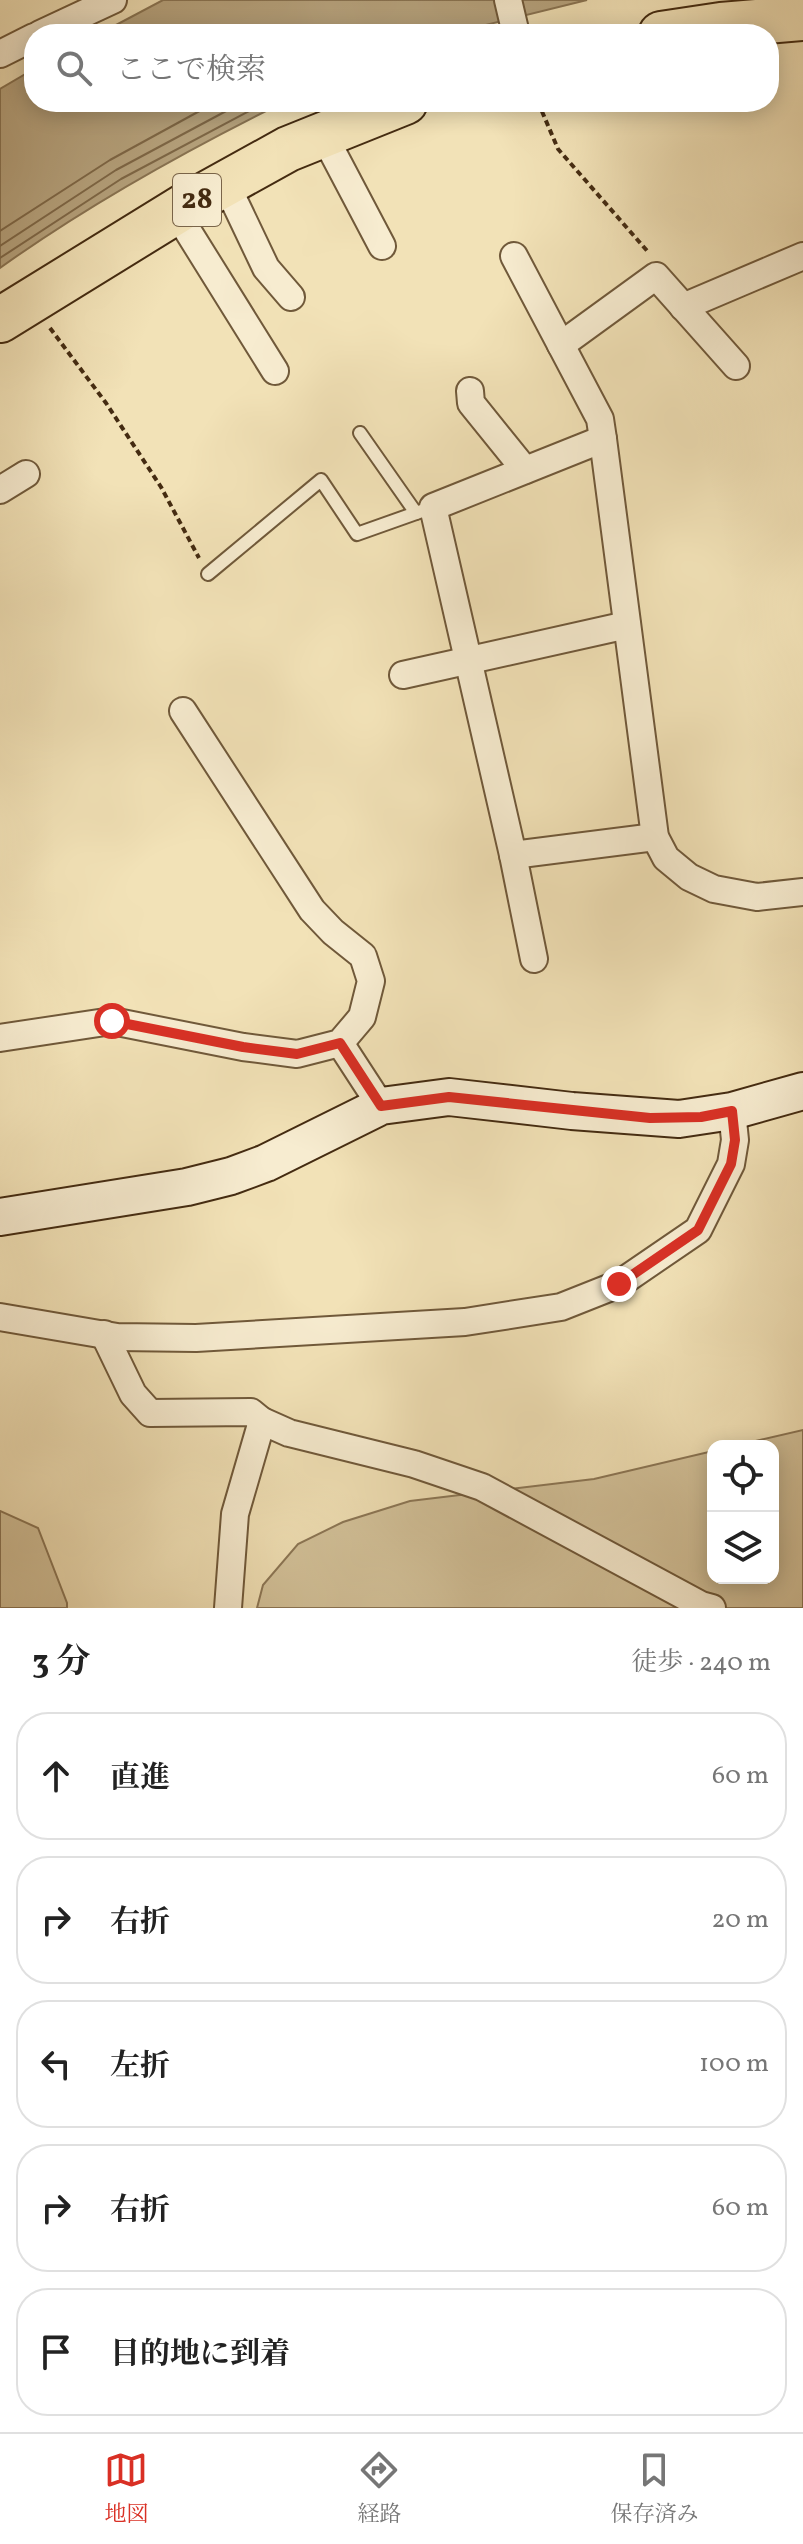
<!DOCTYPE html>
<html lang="ja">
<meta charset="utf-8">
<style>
body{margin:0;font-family:Vollkorn,"Noto Serif JP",serif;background:#f6f6f6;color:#222}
.controls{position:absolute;right:24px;bottom:24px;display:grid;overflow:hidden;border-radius:16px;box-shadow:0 4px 20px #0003}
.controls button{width:72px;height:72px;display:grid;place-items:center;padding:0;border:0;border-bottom:2px solid #e0e0e0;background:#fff;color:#222;font:40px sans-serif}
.stop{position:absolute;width:24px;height:24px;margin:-18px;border:6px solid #d93025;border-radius:50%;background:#fff}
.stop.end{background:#d93025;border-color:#fff;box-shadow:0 2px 8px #0008}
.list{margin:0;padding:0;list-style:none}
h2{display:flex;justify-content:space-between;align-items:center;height:104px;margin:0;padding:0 32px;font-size:34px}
h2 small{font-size:26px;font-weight:400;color:#767676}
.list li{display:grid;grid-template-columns:52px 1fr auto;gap:24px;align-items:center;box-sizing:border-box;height:128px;margin:0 16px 16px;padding:0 16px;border:2px solid #e0e0e0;border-radius:32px}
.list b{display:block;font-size:30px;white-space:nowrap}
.list em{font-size:26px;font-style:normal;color:#767676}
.icon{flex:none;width:44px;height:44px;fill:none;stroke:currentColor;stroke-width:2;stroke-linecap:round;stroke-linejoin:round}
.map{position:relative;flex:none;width:803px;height:1608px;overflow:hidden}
.search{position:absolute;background:#fff;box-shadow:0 4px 20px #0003;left:24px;right:24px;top:24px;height:88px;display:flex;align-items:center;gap:20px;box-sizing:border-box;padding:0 28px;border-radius:32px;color:#767676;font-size:30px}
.sheet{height:824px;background:#fff}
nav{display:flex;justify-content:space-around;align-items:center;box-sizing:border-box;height:112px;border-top:2px solid #e0e0e0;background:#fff;font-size:22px;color:#767676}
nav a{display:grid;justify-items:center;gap:4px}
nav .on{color:#d93025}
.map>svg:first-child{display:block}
</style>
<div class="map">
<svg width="803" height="1608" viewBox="0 0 803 1608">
<rect width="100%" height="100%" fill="#f2e2b7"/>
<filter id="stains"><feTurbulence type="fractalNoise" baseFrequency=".0025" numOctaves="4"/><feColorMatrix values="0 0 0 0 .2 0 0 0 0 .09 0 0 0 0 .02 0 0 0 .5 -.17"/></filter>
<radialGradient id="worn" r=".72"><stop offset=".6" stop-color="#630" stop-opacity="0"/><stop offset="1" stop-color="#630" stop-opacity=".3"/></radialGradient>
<!-- green -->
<g fill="#d4c39b" stroke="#8c7756" stroke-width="2">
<path d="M803 1430V1608H257L263 1585 298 1544 343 1522 410 1501 594 1479 713 1451V1578H773V1446H734Z"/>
<path d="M0 1511 38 1528 67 1603V1608H0Z"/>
</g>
<!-- water -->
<g fill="#b7a47f" stroke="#897453" stroke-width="2">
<path d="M163 0H587L449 34H99Z"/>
<path d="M34 69V102H284C185 151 89 204 0 268V89Z"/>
</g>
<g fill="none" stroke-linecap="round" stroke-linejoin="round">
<!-- shore -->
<g stroke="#7e6848" stroke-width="2">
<path d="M0 231 110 160 216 102"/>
<path d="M0 246 116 170 243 102"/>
<path d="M0 258 121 179 266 102"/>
</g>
<!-- lane casing -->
<g stroke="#70593a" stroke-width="16">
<g id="lane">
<path d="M360 433 416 513"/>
<path d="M208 574 321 480 357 534 433 507"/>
</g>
</g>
<!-- street casing -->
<g stroke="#70593a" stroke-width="30">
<g id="street">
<path d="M508 0 516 34"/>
<path d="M40 34 113 0"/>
<path d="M0 54 34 37"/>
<path d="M323 134 382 246"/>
<path d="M226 184 266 268 291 297"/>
<path d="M176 212 275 371"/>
<path d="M514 256 600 419 603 439"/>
<path d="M683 307 803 256"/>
<path d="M561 345 656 276 736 366"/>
<path d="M470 391 471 403 525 470"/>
<path d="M0 490 26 474"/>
<path d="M403 675 627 625"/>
<path d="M513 855 655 837"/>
<path d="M534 959 513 855 433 507 603 439 655 837 666 858 689 877 714 889 757 897 803 892"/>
<path d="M0 1038 112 1021 243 1047 297 1054 340 1043 362 1017 371 981 363 956 333 932 312 910 183 711"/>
<path d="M340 1043 381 1106"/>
<path d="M0 1317 117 1337 196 1338 465 1322 561 1307 619 1284 698 1230 731 1164 735 1140 732 1111"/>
<path d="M104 1334 133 1394 150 1413 251 1412 262 1421 289 1433 414 1464 482 1487 701 1605 712 1608"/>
<path d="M228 1608 235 1514 262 1421"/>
</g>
</g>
<!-- secondary casing -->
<g stroke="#442b11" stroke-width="40">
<path id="secondary" d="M0 1217 187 1187 231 1176 266 1163 381 1106 449 1097 572 1111 679 1119 732 1111 803 1091"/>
</g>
<!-- highway casing -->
<g stroke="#442b11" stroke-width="48">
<g id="highway">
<path d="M661 34 721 25 803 18"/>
<path d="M0 320 185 206 288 149 405 102"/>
</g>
</g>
<!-- path -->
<g stroke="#442b11" stroke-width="4" stroke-dasharray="6 4" stroke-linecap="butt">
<path d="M538 102 558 149 649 253"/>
<path d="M50 328 106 403 161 487 199 558"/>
</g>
<!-- lane -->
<use href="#lane" stroke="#f7ecd0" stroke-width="12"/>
<!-- street -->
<use href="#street" stroke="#f7ecd0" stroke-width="26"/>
<!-- secondary -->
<use href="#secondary" stroke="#f7ecd0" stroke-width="36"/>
<!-- highway -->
<use href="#highway" stroke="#f2e2b7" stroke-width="44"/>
</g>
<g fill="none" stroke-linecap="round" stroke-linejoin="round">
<!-- route -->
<path stroke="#d93025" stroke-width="10" d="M112 1021 243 1047 297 1054 340 1043 381 1106 449 1097 650 1118 701 1117 732 1111 735 1140 731 1164 698 1230 619 1284"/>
</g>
<g text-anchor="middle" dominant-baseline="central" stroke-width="6" stroke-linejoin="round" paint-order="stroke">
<!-- shield labels -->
<rect fill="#f7ecd0" stroke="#7a654a" stroke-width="2" x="173" y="174" width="48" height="52" rx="6"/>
<g font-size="30" font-weight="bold" fill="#442b11">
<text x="197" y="200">28</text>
</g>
</g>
<rect width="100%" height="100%" filter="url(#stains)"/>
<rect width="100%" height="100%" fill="url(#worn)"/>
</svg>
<div class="controls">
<button><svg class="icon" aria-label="locate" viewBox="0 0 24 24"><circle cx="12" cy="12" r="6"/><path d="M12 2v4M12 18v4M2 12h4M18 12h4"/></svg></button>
<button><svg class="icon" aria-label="layers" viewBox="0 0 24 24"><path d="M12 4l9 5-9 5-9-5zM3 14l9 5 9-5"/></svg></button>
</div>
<div class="stop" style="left:112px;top:1021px"></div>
<div class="stop end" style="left:619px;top:1284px"></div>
<div class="search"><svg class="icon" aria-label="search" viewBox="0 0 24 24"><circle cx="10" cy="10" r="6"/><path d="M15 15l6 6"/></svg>ここで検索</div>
</div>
<section class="sheet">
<h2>3 分<small>徒歩 · 240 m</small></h2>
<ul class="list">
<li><svg class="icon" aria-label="ahead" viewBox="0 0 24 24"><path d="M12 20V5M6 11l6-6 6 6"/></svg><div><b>直進</b></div><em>60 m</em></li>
<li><svg class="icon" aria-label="right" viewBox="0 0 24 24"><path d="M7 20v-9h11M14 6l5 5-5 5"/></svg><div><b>右折</b></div><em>20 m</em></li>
<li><svg class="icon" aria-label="left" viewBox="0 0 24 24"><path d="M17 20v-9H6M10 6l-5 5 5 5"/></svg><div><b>左折</b></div><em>100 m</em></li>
<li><svg class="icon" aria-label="right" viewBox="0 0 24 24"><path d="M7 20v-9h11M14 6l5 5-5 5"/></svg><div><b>右折</b></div><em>60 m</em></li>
<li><svg class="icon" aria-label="arrive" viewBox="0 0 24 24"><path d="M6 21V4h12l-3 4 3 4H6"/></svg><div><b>目的地に到着</b></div></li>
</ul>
</section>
<nav>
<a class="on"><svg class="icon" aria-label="map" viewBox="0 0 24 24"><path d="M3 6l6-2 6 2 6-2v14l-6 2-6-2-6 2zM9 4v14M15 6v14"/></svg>地図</a>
<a><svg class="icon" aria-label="directions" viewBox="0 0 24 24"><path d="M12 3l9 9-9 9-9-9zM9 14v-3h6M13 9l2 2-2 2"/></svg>経路</a>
<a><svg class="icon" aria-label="saved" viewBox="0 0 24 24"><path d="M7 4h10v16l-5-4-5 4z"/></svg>保存済み</a>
</nav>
